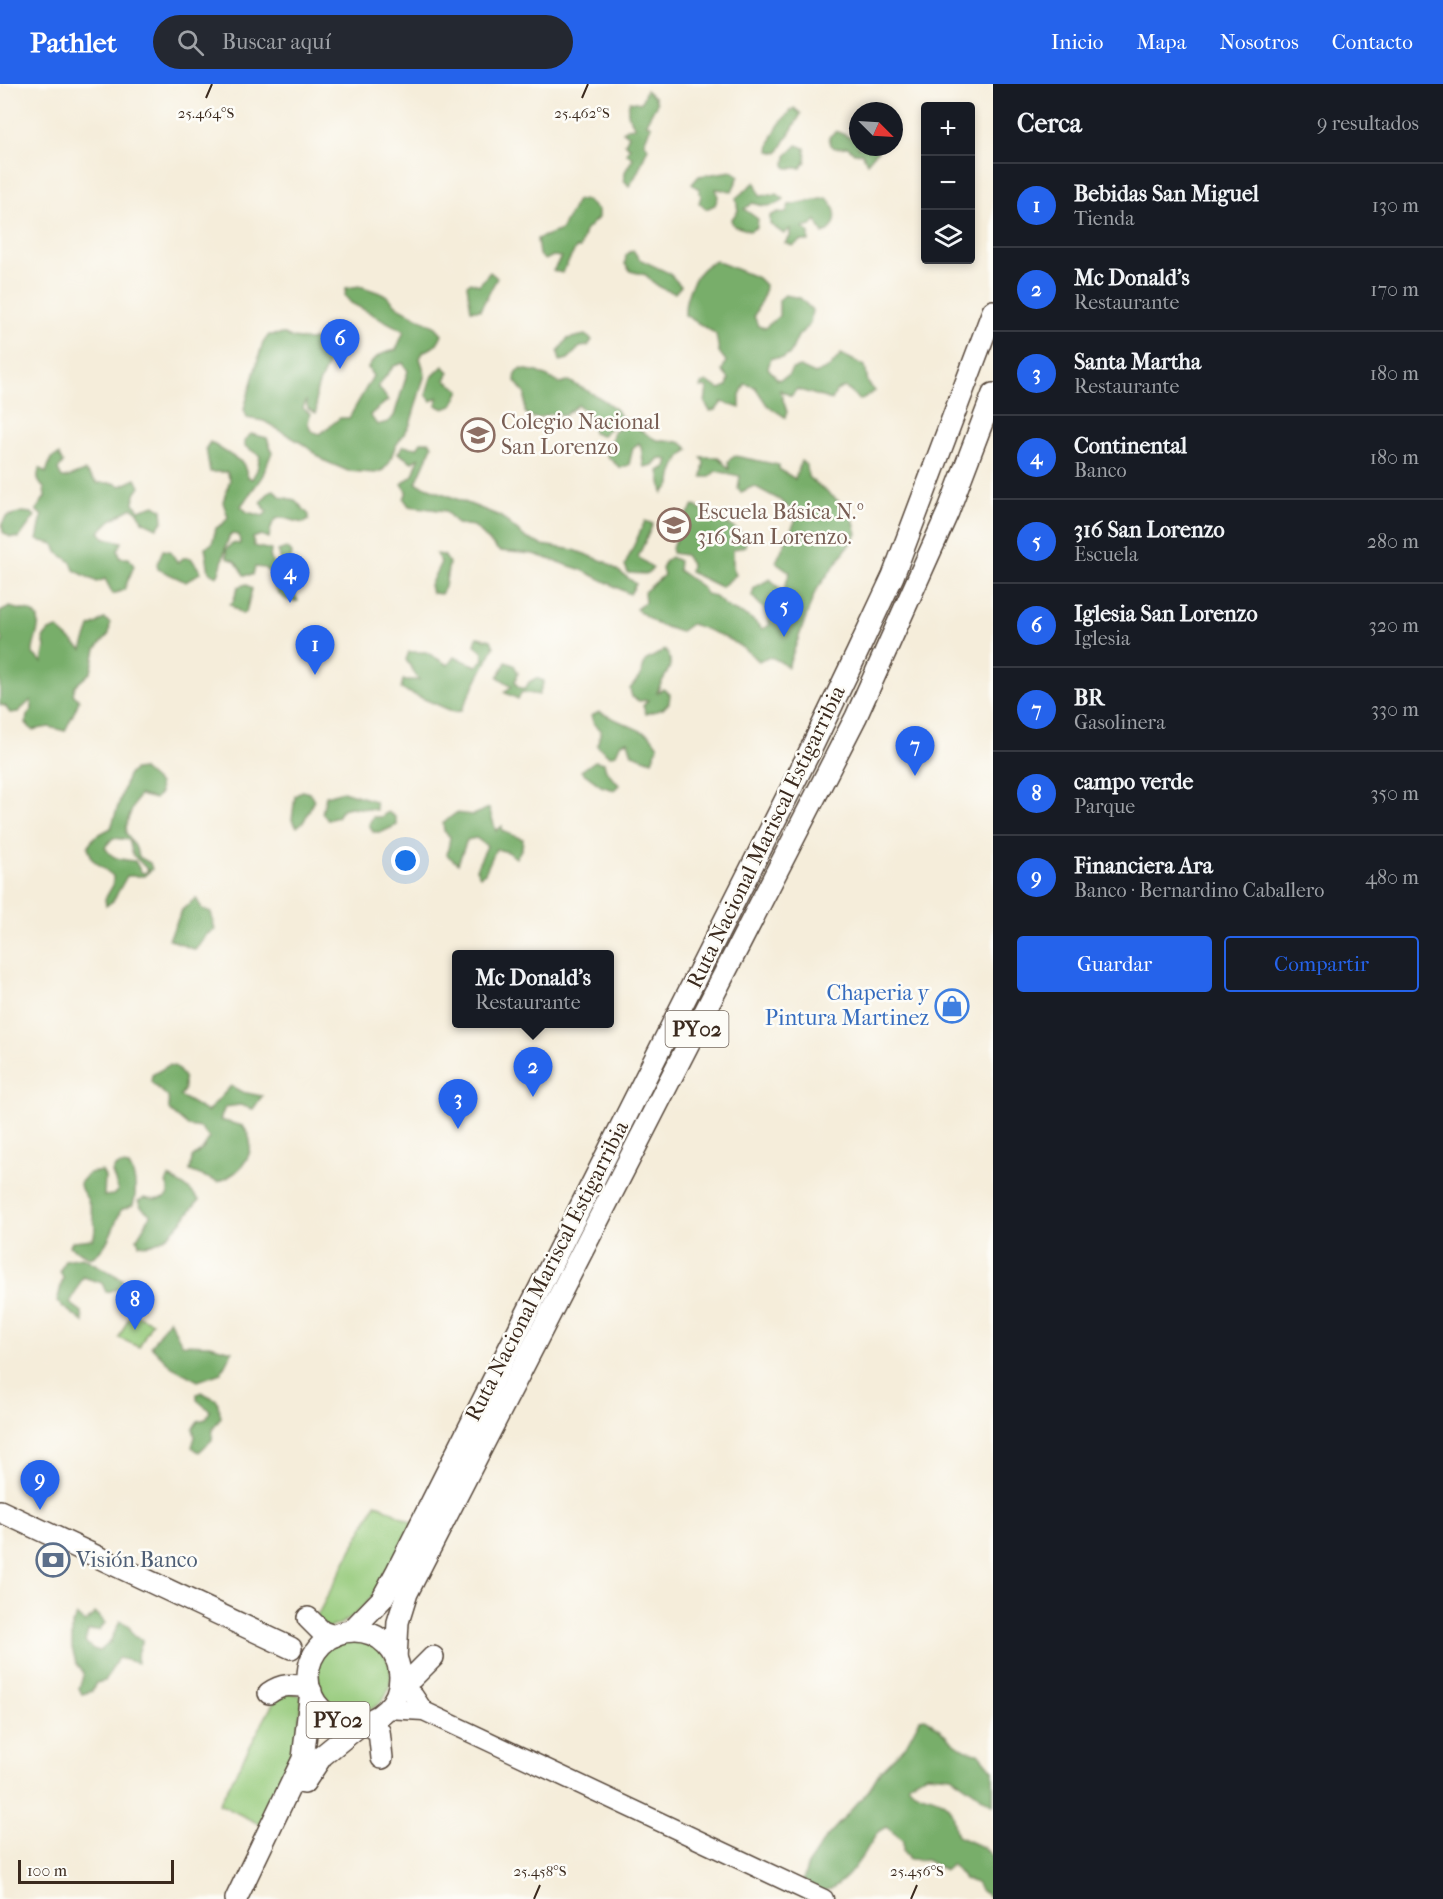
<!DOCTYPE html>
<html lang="es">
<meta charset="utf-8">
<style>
body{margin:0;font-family:"IM FELL French Canon",serif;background:#242831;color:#f1f3f6}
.controls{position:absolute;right:18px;top:18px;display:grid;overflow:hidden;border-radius:6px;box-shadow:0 3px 9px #0003}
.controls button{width:54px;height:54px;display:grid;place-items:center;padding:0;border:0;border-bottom:2px solid #363941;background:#171b24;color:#f1f3f6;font:30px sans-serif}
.compass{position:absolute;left:849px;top:18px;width:54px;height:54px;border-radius:50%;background:#171b24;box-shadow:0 3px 9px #0003;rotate:114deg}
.scale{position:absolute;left:18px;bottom:15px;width:156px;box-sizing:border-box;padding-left:6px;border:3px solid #3b2a1e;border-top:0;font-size:16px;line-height:21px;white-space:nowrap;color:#3b2a1e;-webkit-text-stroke:4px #fdfcf7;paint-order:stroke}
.you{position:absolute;left:406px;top:777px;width:21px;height:21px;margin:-15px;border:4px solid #fff;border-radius:50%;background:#1a73e8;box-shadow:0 0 0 9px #1a73e833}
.badge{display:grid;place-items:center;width:39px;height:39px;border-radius:50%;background:#2563eb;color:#fff;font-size:20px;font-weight:700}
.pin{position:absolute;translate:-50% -50px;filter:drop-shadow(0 2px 3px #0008)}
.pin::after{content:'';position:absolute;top:32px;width:21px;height:18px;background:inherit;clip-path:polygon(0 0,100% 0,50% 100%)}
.popup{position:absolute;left:452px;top:866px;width:162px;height:78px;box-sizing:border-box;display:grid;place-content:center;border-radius:6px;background:#171b24;filter:drop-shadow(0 2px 4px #0005);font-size:20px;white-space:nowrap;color:#9ea1a6}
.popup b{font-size:22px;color:#f1f3f6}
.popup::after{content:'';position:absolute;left:50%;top:100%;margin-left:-12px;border:12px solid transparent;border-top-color:#171b24}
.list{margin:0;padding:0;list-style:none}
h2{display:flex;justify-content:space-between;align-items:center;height:78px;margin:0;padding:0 24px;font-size:26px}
h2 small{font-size:20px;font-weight:400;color:#9ea1a6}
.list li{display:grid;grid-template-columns:39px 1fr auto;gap:18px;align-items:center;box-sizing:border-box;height:84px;padding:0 24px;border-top:2px solid #363941}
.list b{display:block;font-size:22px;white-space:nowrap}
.list p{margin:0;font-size:20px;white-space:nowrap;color:#9ea1a6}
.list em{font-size:20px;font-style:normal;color:#9ea1a6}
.actions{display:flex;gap:12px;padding:18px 24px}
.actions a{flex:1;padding:14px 0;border:2px solid #2563eb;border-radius:6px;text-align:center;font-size:21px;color:#2563eb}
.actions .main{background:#2563eb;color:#fff}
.icon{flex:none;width:33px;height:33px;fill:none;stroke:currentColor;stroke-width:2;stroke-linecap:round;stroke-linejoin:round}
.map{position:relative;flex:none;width:993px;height:1815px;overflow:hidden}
header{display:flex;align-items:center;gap:36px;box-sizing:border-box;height:84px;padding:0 30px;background:#2563eb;color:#fff}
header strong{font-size:28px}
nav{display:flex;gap:33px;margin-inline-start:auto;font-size:21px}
.search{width:420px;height:54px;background:#242831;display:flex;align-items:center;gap:15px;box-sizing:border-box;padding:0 21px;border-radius:33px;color:#9ea1a6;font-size:22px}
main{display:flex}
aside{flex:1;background:#171b24}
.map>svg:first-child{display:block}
</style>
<header>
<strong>Pathlet</strong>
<div class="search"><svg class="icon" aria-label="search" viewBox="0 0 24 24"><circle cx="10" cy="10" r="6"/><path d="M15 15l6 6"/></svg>Buscar aquí</div>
<nav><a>Inicio</a><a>Mapa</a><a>Nosotros</a><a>Contacto</a></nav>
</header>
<main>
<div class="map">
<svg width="993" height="1815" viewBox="0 0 993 1815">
<rect width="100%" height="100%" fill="#fdfcf7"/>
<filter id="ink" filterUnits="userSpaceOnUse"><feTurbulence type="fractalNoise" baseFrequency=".0167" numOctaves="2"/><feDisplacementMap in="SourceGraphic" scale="12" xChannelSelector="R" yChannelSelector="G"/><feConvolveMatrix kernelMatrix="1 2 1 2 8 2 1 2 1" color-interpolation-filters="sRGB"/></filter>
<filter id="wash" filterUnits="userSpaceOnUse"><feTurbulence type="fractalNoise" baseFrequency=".008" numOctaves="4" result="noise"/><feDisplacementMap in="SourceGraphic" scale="24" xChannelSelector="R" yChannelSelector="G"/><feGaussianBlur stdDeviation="1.35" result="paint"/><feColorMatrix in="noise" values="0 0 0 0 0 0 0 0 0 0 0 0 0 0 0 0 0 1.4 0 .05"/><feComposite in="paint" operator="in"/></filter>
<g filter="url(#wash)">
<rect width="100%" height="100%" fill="#f5edda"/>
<!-- green -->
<g fill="#96ca7b" stroke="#687a4c" stroke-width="1.5">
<path d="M131 1229 152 1238 139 1263 119 1254Z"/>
<path d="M376 1419 415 1440C397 1474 369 1537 327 1544L316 1534Z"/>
<circle cx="353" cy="1592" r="38"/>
<path d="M289 1608 302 1612 297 1669 261 1741 219 1720 276 1614Z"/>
</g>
<!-- forest -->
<g fill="#78ae6b" stroke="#5a6c44" stroke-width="1.5" fill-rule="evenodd">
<path d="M646 6 654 13 657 19 646 39 651 42 644 58 648 64C642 76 638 92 629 102L624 96 625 88 633 74 626 69 630 63 625 60 629 51 623 48 627 44 635 43C629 33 625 28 630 17L641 19Z"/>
<path d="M794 24 801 30 778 69 769 67C770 50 782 35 794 24Z"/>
<path d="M836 47 858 57V63L878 66 867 79 862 69H854L848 63 834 64 831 61 829 53Z"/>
<path d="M797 61 805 64 806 77 801 84H787L785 81 786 72Z"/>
<path d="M732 87 739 92 732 107 716 105 718 113 715 121 706 125 699 119 701 112 699 105 692 100 699 92Z"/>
<path d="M755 98 760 112 777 110 784 115C775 123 765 124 753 119L744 125 758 135 757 143 750 147 734 142 731 136 738 127 736 114Z"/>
<path d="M827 114C839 126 839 143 823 150L816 136 811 142 803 144 809 148V157H800L793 162 785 159 790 153V145L784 150 770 140V132L778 128 786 129 789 121Z"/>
<path d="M577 116H585L598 126V134L585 147 580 164H576L562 189 553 187 561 173 553 172 545 176 539 171 537 155 561 146Z"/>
<path d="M633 166 639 175 669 189 681 202 675 209C663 206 654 201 646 191L630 187 625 180 626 171Z"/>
<path d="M716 177 758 194 765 201 764 210 754 232 758 242 765 244 779 232V216L785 211 800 214 812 226 810 240 798 252 790 270 783 274H771L768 284 778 296 788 292 792 285 800 283 815 290 830 283 841 270 865 282 868 299 875 307 860 316 845 303 836 307 832 316 797 305 791 312 780 306 787 328 785 333 767 321 755 303 745 300 740 311V324L722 318 716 326 710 327 705 319 707 304 701 303V300L707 298 720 305 727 302 729 295 722 287 726 277 719 268 716 250 685 231C684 212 696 183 716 177Z"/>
<path d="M490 188 497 194 480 226H471L467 201 471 198 479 201Z"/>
<path d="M360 202 386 211 398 223 436 243 442 250C438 260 434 264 424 267L420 274 425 290 410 341 395 363 389 379 383 386 375 389 348 387 325 377 303 360 264 337 247 334 244 325 263 258 269 251 285 250 292 254 309 256 322 254 330 261C333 279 321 290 317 306 314 313 318 320 316 329L308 325 306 317 303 324 310 330 308 339 311 347 320 350 340 334H349L373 292 368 284C376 271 382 269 396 266L404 247 351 219 345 212 346 204ZM403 279 408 287 394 332 388 338 377 341 370 331 388 316 378 302 394 282Z"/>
<path d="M585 251 592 256 588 262 580 263 568 275 560 277 558 268 567 255Z"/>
<path d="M443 282 449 288 445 296 460 306 452 322 444 325 436 321 438 313 431 317 426 310 431 294Z"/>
<path d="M521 285 538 288 561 300 569 297C584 306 614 318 622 334L601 352 593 349 590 331 578 321 564 332 555 329C542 331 536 340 525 328V310L515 297 516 288Z"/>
<path d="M630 341C640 344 646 351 655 355 669 361 678 351 689 366 678 371 671 389 671 401L663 409 659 387 666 383 668 376 659 374 653 381 644 383C641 374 644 367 639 359L633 364 629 381 620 384 607 372 614 347Z"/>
<path d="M251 350 267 354 272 368 262 393 241 422 247 428 263 432 267 428 261 418 270 407 274 406 281 413 295 416 309 431V436L304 439C284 436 273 423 269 454L261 451 253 454 254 462 271 466 270 475 275 481 281 476 278 467 286 464 292 469 289 486 297 502 295 511 298 517C283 519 271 504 271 490L264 484 255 483 253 491H244L235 477 227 474 226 466 232 459 240 460 239 451 231 450C222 464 225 479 217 492L209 488 205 463 212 460 216 444 223 440 228 433 223 418 230 396 227 388H210L206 364 210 358 243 379 248 393 252 395 257 386 260 372 245 362V356Z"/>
<path d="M421 358H430L432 362 416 399 500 432 526 454 542 461 574 466 606 478 636 500 630 510 582 486 533 470 499 467 474 442 457 440 446 427 409 422 404 415 407 407 402 400 413 391 419 374 412 378 398 369 403 362 417 364Z"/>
<path d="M59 371 63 379 58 386 62 394C71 394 76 389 85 387L97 399H113L121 402 136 395 140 403 135 410 134 420 139 426 155 421 162 426 163 437 157 444 142 437 139 429 132 424 111 436 99 448 105 454 122 458 118 466 120 474H129L134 482 124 506 113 510 105 495 97 498 74 486 71 478 57 468 54 460 37 456 42 432 36 426 45 413 44 404C37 397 36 393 40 384L46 389 51 374Z"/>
<path d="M735 372 779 381V385L795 395 801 377 807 382 808 393 851 427 857 450 815 508 788 583C777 576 771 569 759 577 736 556 719 550 691 540L680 548 657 540 636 525 645 518 644 508 664 491 662 485 665 477 671 473 679 477 678 486 702 503 706 510C716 511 718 516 726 522 742 533 746 527 762 545L770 541 764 525 752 512 754 504 770 495 783 508 790 488 776 478 798 431 778 415 754 402 741 408 738 405 740 392 716 387 709 393H702L704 378 701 373H718L729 385 728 377Z"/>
<path d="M694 421C710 435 733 437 746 455L745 462 733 466V483L736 491 721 503 690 488 691 480 685 471 672 469C671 458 680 451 688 443L684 435Z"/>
<path d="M22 428 31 429 35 432 19 454 10 453 3 448 2 440 6 433Z"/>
<path d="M645 437 653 440 638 473 653 484 646 490 628 489 625 481Z"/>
<path d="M163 466 170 467 178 479 183 474H191L201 488 186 498 158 485 157 480Z"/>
<path d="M436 470 444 471 449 479 445 503 441 510 432 509 430 501 441 478Z"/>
<path d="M246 500 252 505 246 528 242 530 230 520 233 518 238 503Z"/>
<path d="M10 523C17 526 22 525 29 527 49 533 31 558 33 570L42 578 45 563 43 554 49 547 57 544 82 566 90 543 104 535 110 539 109 550 96 565 91 588 75 602 73 610 79 616C77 624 69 638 65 647L49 643 32 646 26 639 27 631 32 625 31 616 18 628 10 629 5 622 0 621V561L3 557 0 551V528Z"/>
<path d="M477 553 491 556 494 563 461 627 454 628 401 605 403 596H419L406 576 409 568H426L448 581 454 573 477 582 484 575 482 567 475 561Z"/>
<path d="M665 566C679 583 661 592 657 609L663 605 670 610 669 619 663 625 646 630 643 622 648 616 639 617 632 613 630 605 641 591 645 577Z"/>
<path d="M506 578 514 581 518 589 515 598 518 603 525 605 529 598 536 594 544 597 539 611 522 608 518 615 504 608 512 602 498 593Z"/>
<path d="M599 628 650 651 658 662 652 677 632 670 628 657 621 659 616 670 610 672 597 662 601 646 594 640 591 632Z"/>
<path d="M595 677 604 679 606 686 619 701 614 706 601 702 581 687Z"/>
<path d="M142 685 159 700 160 709 155 715 139 711C134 722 125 737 126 749L135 762 139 773 150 779 152 785 144 792H127L113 817 106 822 105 815 113 801V792L92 775 88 763 94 753 111 744 128 691 134 686ZM113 754 129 756 133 771 148 786 145 789 141 788 135 777C122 775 113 777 105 763Z"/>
<path d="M302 707 310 709 314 716 304 737 297 743 292 736 295 712Z"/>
<path d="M343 707 375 717 376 726 350 723 342 725 337 733 328 736 322 729 326 712Z"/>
<path d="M489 724 496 747 502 742V747L523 755 522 764 516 774 508 768 496 765 485 789 480 792 476 785 487 762 476 754 467 756 458 780 447 771 450 753 444 747 443 739 456 729 473 731Z"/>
<path d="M388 728 395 733 397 741 382 748H373L369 740 373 733H381Z"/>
<path d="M196 814 202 825 211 828 215 846 207 850 195 866 169 855 182 826Z"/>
<path d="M169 981 176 983 184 993V1006L180 1012 207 1028 231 1002 242 1008 262 1012 253 1025 240 1021 225 1023 220 1036 243 1042C262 1067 241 1089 218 1098L190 1087 192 1074 203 1065 209 1054 201 1044 188 1042 169 1026 168 1013 151 998 152 991Z"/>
<path d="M122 1081 129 1082C136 1093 137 1109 133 1121L121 1126C114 1141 107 1168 90 1174L69 1162 73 1157 93 1155C98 1143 92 1128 88 1117 85 1109 80 1108 80 1099L89 1089 102 1087 105 1093 104 1112 113 1111 118 1106 112 1088 116 1082Z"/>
<path d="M169 1093 190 1106 199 1116C184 1133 165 1166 139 1160L137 1154 151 1131 141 1123 138 1117 144 1114C156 1117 175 1117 166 1099Z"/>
<path d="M82 1173 122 1195 121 1204 106 1208 102 1199 83 1193 70 1219 82 1228 83 1238 57 1218 63 1194 60 1187 65 1176Z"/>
<path d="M169 1235 182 1260 210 1261 232 1267 221 1289 198 1297 172 1283 151 1262Z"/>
<path d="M201 1308 217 1316 221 1333 213 1345 212 1356 199 1368 192 1363 195 1353 193 1344 198 1337 206 1335 210 1327 197 1316V1310Z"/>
<path d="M95 1529 105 1539 99 1546 88 1547 85 1558 93 1565 100 1567 110 1558 120 1537 128 1541 135 1553 143 1556 137 1572 138 1579 118 1574 105 1597 96 1599 92 1607 82 1610 79 1604 84 1589 76 1579 72 1564V1540L77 1532 85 1539Z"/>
<path d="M924 1634C943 1643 956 1669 979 1669L993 1686V1721L951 1692 926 1690 908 1700C916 1715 939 1709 949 1724 955 1732 953 1743 957 1752L984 1764 993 1773V1815L980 1806 976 1799 964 1795 952 1780 945 1786 926 1776 909 1775 903 1768V1756L886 1743 879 1747C863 1768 848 1805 819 1808L803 1796 808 1780 825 1755 869 1706 880 1687 906 1661 920 1635Z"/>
</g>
</g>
<g filter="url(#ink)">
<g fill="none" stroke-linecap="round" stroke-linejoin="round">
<!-- major casing -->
<g stroke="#57473a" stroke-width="21">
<g id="major">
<path d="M399 1599 414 1612 424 1627"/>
<path d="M386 1625 424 1627 824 1815"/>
</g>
</g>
<!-- highway casing -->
<g stroke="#57473a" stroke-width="24">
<g id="highway">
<path d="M0 1427 291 1564"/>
<path d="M308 1534 322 1548 334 1552"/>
<path d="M351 1547 382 1515 397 1487 811 665 857 569 893 492 993 227"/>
<circle cx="354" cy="1593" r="46"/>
<path d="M396 1575 398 1538 407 1509 856 633 948 428 993 310"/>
<path d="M399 1585 402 1591 412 1594 433 1573"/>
<path d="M269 1609C283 1599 293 1601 309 1603"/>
<path d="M358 1642 368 1641 379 1647 382 1674"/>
<path d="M304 1699 322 1672 365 1637"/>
<path d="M236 1815 303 1675 311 1607"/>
</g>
</g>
<!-- major -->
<use href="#major" stroke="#fff" stroke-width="18"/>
<!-- highway -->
<use href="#highway" stroke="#fff" stroke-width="21"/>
</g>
</g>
<!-- ticks -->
<path fill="none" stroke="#3b2a1e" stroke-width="2" d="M206 14 212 0M582 14 588 0M534 1815 540 1801M911 1815 917 1801"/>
<!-- icons -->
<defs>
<g id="school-ring" transform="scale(1.725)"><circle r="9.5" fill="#fdfcf7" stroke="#8d6e63" stroke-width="1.5"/><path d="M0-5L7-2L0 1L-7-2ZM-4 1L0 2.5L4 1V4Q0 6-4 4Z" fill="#8d6e63"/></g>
<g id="shop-ring" transform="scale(1.725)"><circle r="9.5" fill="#fdfcf7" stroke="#3f7fe0" stroke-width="1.5"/><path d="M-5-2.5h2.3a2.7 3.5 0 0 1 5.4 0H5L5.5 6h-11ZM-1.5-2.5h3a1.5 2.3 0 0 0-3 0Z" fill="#3f7fe0"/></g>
<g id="bank-ring" transform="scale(1.725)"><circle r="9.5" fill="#fdfcf7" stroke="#5c6f8a" stroke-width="1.5"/><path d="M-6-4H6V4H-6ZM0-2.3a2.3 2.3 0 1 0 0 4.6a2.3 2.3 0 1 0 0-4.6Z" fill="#5c6f8a"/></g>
</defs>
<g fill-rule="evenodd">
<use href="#school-ring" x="478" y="351"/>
<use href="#school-ring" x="674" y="441"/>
<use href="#shop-ring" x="952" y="922"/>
<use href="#bank-ring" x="53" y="1476"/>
</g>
<g text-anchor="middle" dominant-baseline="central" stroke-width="5" stroke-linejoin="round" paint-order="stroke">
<!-- shield labels -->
<g fill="#fdfcf7" stroke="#75695f" stroke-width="1.5">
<rect x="665.5" y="927" width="63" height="36" rx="4.5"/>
<rect x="306.5" y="1618" width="63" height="36" rx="4.5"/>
</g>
<g font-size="21" font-weight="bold" fill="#3b2a1e">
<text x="697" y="945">PY02</text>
<text x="338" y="1636">PY02</text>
</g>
<!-- education labels -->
<g font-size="22" fill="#785e54" stroke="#fdfcf7" text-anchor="start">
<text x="501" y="338">Colegio Nacional<tspan x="501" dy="25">San Lorenzo</tspan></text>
<text x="697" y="428">Escuela Básica N.º<tspan x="697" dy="25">316 San Lorenzo.</tspan></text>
</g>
<!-- street labels -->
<g font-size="22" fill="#3b2a1e" stroke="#fdfcf7">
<text transform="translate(766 753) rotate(-64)">Ruta Nacional Mariscal Estigarribia</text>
<text transform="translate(547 1187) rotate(-63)">Ruta Nacional Mariscal Estigarribia</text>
</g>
<!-- shop labels -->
<g font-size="22" fill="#366cbe" stroke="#fdfcf7" text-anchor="end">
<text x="929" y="909">Chaperia y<tspan x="929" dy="25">Pintura Martinez</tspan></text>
</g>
<!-- service labels -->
<g font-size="22" fill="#4e5e75" stroke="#fdfcf7" text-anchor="start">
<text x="76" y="1476">Visión Banco</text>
</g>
</g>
<g font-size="15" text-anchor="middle" fill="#3b2a1e" stroke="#fdfcf7" stroke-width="5" stroke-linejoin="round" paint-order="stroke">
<text x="206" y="34">25.464°S</text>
<text x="582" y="34">25.462°S</text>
<text x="540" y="1792">25.458°S</text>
<text x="917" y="1792">25.456°S</text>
</g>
</svg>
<div class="controls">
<button>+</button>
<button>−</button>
<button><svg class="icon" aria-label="layers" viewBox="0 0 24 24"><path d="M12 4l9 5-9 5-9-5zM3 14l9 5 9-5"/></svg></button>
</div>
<svg class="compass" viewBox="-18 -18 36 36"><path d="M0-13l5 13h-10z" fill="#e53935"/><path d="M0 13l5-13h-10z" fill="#9ea1a6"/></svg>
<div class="scale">100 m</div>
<div class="you"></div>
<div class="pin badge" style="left:315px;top:591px">1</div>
<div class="pin badge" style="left:533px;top:1013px">2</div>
<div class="popup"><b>Mc Donald's</b>Restaurante</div>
<div class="pin badge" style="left:458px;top:1045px">3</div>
<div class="pin badge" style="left:290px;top:519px">4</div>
<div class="pin badge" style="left:784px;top:553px">5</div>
<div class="pin badge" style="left:340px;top:285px">6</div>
<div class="pin badge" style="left:915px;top:692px">7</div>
<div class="pin badge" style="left:135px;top:1246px">8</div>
<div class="pin badge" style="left:40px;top:1426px">9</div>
</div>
<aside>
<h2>Cerca<small>9 resultados</small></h2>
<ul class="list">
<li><span class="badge">1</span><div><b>Bebidas San Miguel</b><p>Tienda</p></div><em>130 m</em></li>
<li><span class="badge">2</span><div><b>Mc Donald's</b><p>Restaurante</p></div><em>170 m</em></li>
<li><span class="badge">3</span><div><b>Santa Martha</b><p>Restaurante</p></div><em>180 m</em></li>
<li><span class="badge">4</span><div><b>Continental</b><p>Banco</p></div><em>180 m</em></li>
<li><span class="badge">5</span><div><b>316 San Lorenzo</b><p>Escuela</p></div><em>280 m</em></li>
<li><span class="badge">6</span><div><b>Iglesia San Lorenzo</b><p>Iglesia</p></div><em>320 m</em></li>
<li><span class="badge">7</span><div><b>BR</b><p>Gasolinera</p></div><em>330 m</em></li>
<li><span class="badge">8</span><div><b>campo verde</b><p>Parque</p></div><em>350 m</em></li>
<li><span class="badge">9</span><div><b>Financiera Ara</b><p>Banco · Bernardino Caballero</p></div><em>480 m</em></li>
</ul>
<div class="actions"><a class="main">Guardar</a><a>Compartir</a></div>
</aside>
</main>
